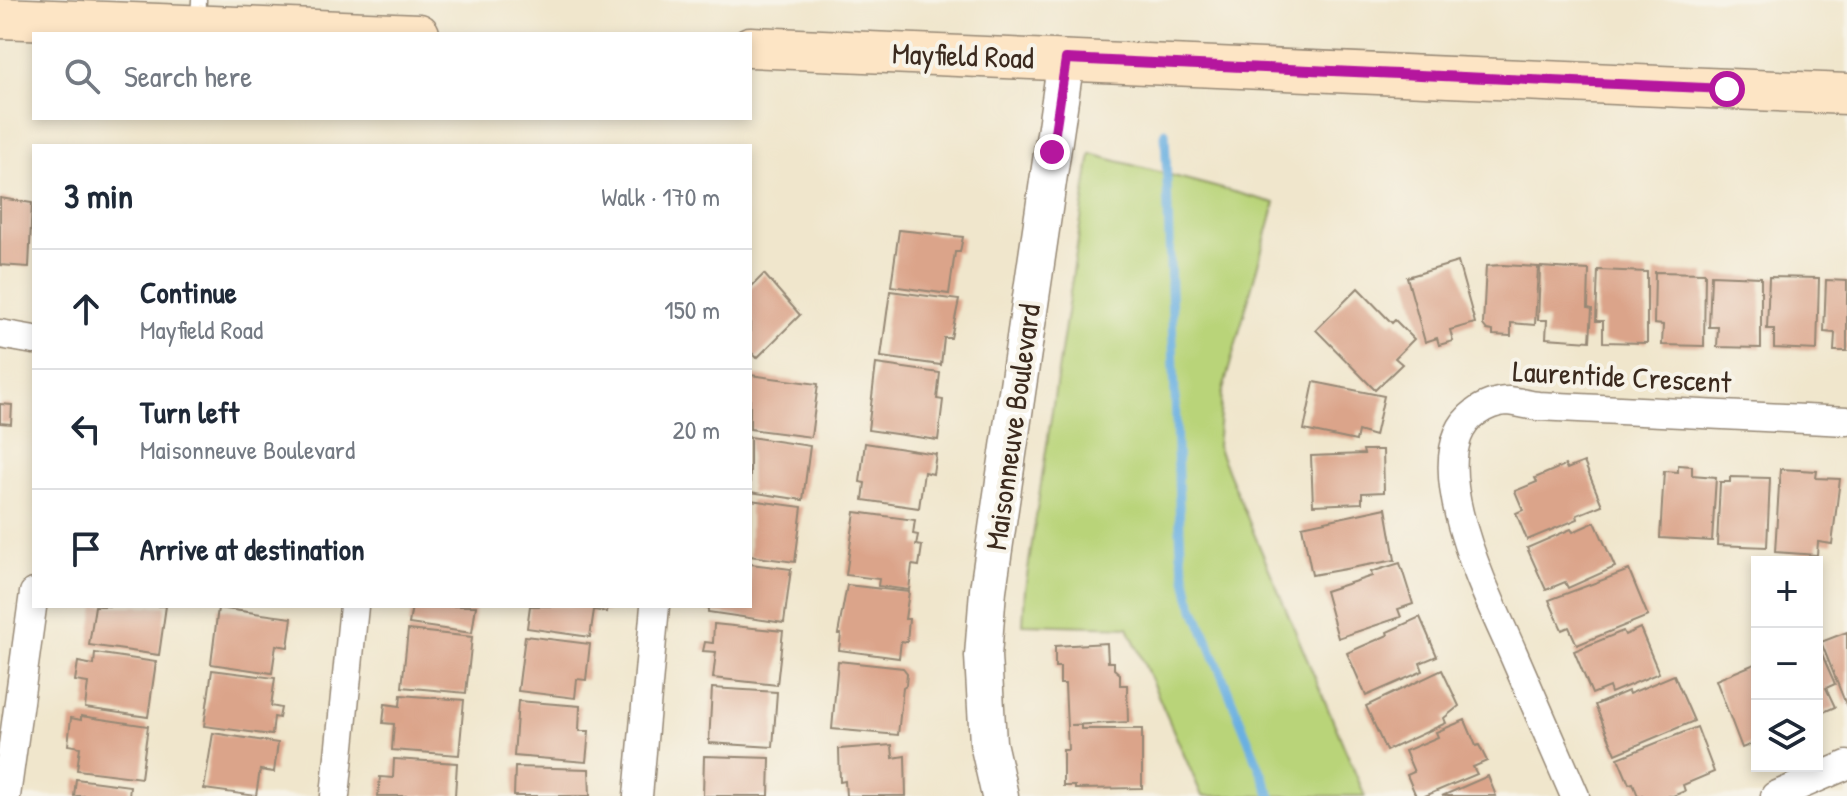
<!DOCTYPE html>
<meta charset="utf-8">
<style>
body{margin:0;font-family:"Patrick Hand",sans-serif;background:#f2f2f3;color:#1f2937}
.controls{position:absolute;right:24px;bottom:24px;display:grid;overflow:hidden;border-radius:0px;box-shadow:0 4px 12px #0003}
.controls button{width:72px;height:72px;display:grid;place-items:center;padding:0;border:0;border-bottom:2px solid #e0e1e3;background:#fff;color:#1f2937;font:40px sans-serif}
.stop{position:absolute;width:24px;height:24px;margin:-18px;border:6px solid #b5179e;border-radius:50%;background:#fff}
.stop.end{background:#b5179e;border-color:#fff;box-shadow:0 2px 8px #0008}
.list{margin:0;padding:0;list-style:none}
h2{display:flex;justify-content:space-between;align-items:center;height:104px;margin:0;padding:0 32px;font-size:34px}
h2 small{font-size:26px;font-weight:400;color:#747a83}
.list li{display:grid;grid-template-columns:52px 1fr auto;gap:24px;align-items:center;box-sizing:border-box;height:120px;padding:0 32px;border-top:2px solid #e0e1e3}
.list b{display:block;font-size:30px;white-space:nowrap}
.list p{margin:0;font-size:26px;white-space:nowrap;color:#747a83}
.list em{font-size:26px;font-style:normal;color:#747a83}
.icon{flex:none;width:44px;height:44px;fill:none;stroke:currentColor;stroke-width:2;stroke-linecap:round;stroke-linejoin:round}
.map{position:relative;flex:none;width:1847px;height:796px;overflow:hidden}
.search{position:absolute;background:#fff;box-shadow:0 4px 12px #0003;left:32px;top:32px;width:720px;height:88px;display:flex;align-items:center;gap:20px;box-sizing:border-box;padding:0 28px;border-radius:0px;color:#747a83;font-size:30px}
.panel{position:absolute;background:#fff;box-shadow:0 4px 12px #0003;left:32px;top:144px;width:720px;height:464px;border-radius:0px}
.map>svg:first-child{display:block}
</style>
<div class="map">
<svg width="1847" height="796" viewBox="0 0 1847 796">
<rect width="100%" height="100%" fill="#f7f3e8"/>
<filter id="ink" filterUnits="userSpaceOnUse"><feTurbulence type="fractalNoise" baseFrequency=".0125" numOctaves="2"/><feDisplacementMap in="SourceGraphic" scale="16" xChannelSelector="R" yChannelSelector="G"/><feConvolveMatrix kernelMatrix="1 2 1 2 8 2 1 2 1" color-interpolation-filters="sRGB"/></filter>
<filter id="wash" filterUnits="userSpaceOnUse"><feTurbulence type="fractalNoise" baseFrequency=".006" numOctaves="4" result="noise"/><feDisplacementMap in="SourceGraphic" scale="32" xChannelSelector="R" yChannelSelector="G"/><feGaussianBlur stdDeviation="1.8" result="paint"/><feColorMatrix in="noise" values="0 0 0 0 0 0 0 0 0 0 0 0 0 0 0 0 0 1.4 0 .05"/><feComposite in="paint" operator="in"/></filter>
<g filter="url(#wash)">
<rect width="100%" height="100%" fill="#f0e6cc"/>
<!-- green -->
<path fill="#b9d479" stroke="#7a7f4c" stroke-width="2" d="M1091 154 1275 203 1222 394 1217 446 1365 796H1202L1128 627 1023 624 1025 589Z"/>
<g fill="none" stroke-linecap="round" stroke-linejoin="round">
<!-- stream -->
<path stroke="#6ab0e1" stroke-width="9" d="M1165 132 1181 554 1190 597 1271 796"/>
</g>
<g id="blocks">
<!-- building -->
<g fill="#dba48a">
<path d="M0 198 32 203 29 267 0 265Z"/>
<path d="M899 230 963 237 960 252H955L949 294 891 286Z"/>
<path d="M1458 262 1475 323 1450 330 1453 341 1439 345 1437 338 1425 342 1407 277Z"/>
<path d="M1503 265 1538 267 1535 325 1511 323V336L1493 335V331L1487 330 1483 325 1486 266Z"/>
<path d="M1540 267 1589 270 1588 308 1592 309 1590 341 1546 338 1547 320H1538Z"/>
<path d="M1598 270 1647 272V343L1603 342V321H1596Z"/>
<path d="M1655 272 1705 273 1704 346 1662 345 1663 325 1654 324Z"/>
<path d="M764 274 800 315 757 358 750 351V288Z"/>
<path d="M1711 275 1761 277V348L1717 347 1718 327H1709Z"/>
<path d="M1769 277 1819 278 1817 350 1774 348V329H1767Z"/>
<path d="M1826 280 1847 281V351H1834L1835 333 1824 332Z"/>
<path d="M1358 288 1392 323 1395 320 1414 339 1395 358 1402 364 1375 390 1316 330Z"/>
<path d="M890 291 959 300 951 338H944L941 365 881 357Z"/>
<path d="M876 364 940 373 937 399 943 400 938 440 868 430Z"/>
<path d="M750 375 818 384 811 437 750 429Z"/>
<path d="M1314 382 1384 396 1375 436 1358 431 1356 441 1304 430Z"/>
<path d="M0 404 12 405 11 424 0 423Z"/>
<path d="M750 437 810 446 803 500 750 492Z"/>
<path d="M865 443 936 454 933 474 924 472 919 508 863 500 865 483 860 482Z"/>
<path d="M1363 450H1383L1384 492 1362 493V503L1313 505 1311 456 1364 454Z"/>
<path d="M1584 462 1602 505 1577 515 1578 519 1527 540 1516 513 1523 510 1515 491 1537 482 1535 478 1565 465 1567 469Z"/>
<path d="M1678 465 1692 466V475L1716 477 1712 541 1660 538 1664 471 1678 472Z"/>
<path d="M1780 469 1817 471 1816 478 1840 479 1832 544 1818 542 1817 555 1775 552Z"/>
<path d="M1730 477 1770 478 1767 547 1717 545 1720 482H1730Z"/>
<path d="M750 500 802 507 795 562 750 556Z"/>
<path d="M1386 508 1395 560 1312 575 1302 526Z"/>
<path d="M855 512 915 520 913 534 918 535 916 545 922 546 919 566 912 565 909 590 878 586 879 579 846 575Z"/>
<path d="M1595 522 1615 567 1568 588 1565 582 1546 590 1527 548 1571 529 1573 532Z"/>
<path d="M1400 563 1413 604 1398 609 1401 617 1338 638 1325 591 1372 576 1371 572Z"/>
<path d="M750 564 791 569 784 623 708 612V606H750Z"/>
<path d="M1629 570 1648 616 1577 645 1569 627 1562 630 1549 600Z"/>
<path d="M847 585 909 592 905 619H909L907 642 901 641 899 658 839 650 841 634H838Z"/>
<path d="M95 606H166L159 655 89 645Z"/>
<path d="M412 606H476L472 633 409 624Z"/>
<path d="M530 606H608L607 612 594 610 590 637 527 628Z"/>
<path d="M218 608 292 618 288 647 276 645 272 673 211 664Z"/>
<path d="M1420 617 1437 656 1420 663 1423 671 1366 696 1347 653 1388 635 1387 632Z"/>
<path d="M714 624 783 631 777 685 713 678 716 652 703 651 705 642 713 643Z"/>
<path d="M1640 628 1659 673 1611 693 1609 687 1592 694 1574 651 1623 631 1625 635Z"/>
<path d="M408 630 472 637 466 693 402 687Z"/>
<path d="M1847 632V707L1821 642Z"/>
<path d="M525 636 590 644 586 680 577 679 575 698 518 691Z"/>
<path d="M1107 643 1108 662H1114V669L1120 674V685H1127L1128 722 1071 725H1081V729H1142V788L1075 789V786H1063V750H1068L1065 684H1060V667H1055V646Z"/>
<path d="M1817 643 1835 684 1826 688 1835 707 1817 715Z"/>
<path d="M95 653 156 662 148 717 85 708 88 683 75 681 78 662 94 665Z"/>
<path d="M838 661 903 668 907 673 906 685 903 687 898 735 832 729Z"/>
<path d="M1757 663V742L1742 748 1716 680Z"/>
<path d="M212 670 275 678 271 706 281 708 279 718 274 717 272 735 204 726Z"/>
<path d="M1442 670 1459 706 1444 718 1446 723 1386 751 1366 706Z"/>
<path d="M1674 675 1694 721 1616 754 1595 705 1628 691 1629 694Z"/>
<path d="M712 688 777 692 773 747 709 743Z"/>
<path d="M401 695 464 700 459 755 392 750 394 724 383 723 385 704 400 706Z"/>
<path d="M518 701 580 706 579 731H589L586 762 514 756Z"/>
<path d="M81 716 148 726 141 778 77 770 80 747 68 745 71 718 81 720Z"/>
<path d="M1465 720 1476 746 1479 745 1487 761 1473 767 1477 774 1425 796H1416L1407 775 1414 772 1405 751 1438 737 1436 732Z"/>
<path d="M1697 727 1714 772 1683 785 1685 791 1673 796H1638L1633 783 1629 784 1618 758Z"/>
<path d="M213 733 278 743 274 772 260 770 256 796 204 789Z"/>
<path d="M892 745 893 758 905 756 906 796H846L845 781 840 782 839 749Z"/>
<path d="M704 756 770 758 769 796H703Z"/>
<path d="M394 759 457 763 455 796H378L380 777 393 778Z"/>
<path d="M515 767 589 769 590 796H514Z"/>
<path d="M1488 776 1496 796H1442Z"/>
<path d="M76 779 130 786 129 796H74Z"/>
</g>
</g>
</g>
<g filter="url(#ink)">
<use href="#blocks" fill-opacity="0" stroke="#968875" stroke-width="2"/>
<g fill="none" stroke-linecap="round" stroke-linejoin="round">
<!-- service casing -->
<g stroke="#968875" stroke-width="17">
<path id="service" d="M198 25 199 0"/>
</g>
<!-- minor casing -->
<g stroke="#968875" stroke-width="31">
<g id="minor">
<path d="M0 334 34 340"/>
<path d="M6 796 34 593"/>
<path d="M335 796 354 606"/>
<path d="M638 796 655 606"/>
<path d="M1575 796C1554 748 1533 699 1512 651 1490 600 1416 456 1475 413 1484 406 1497 401 1508 401 1518 402 1529 405 1538 406L1847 421"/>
<path d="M1775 796 1847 765"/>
</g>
</g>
<!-- tertiary casing -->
<g stroke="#968875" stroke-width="39">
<path id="tertiary" d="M1000 796 988 743 983 656 988 590 1066 59"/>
</g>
<!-- secondary casing -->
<g stroke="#968875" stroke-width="43">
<g id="secondary">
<path d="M0 18 419 34"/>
<path d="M750 47 1847 94"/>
</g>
</g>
<!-- service -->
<use href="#service" stroke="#fff" stroke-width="14"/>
<!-- minor -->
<use href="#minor" stroke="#fff" stroke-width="28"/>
<!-- tertiary -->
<use href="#tertiary" stroke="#fff" stroke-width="36"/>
<!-- secondary -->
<use href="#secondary" stroke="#fde5c5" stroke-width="40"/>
</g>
</g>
<g fill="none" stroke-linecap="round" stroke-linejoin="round" filter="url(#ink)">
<!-- route -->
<path stroke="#b5179e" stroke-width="10" d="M1052 152 1066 59 1727 89"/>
</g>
<g text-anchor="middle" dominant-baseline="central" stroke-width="8" stroke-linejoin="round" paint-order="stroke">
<!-- street labels -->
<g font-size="30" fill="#3b2a1e" stroke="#f7f3e8">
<text transform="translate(963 55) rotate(2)">Mayfield Road</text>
<text transform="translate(1622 376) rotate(3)">Laurentide Crescent</text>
<text transform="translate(1012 427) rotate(-82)">Maisonneuve Boulevard</text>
</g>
</g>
</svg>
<div class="controls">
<button>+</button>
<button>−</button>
<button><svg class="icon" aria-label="layers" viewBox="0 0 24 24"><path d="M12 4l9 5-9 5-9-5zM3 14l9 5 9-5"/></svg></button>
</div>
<div class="stop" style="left:1727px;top:89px"></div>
<div class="stop end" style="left:1052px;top:152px"></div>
<div class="search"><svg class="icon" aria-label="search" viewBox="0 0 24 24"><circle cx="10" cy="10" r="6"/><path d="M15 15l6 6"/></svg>Search here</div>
<section class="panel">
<h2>3 min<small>Walk · 170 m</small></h2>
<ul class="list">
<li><svg class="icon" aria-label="ahead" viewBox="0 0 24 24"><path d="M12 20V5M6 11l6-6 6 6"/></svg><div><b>Continue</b><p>Mayfield Road</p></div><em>150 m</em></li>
<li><svg class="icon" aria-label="left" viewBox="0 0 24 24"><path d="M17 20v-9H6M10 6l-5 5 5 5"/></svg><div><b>Turn left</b><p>Maisonneuve Boulevard</p></div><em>20 m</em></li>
<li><svg class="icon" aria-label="arrive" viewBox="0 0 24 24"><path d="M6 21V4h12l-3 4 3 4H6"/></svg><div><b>Arrive at destination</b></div></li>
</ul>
</section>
</div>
